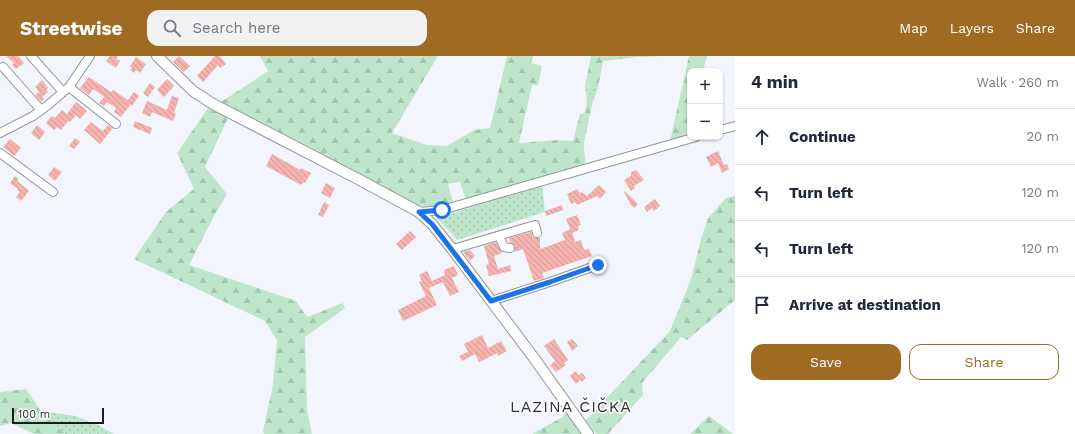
<!DOCTYPE html>
<meta charset="utf-8">
<style>
body{margin:0;font-family:"Work Sans",sans-serif;background:#f2f2f3;color:#1f2937}
.controls{position:absolute;right:12px;top:12px;display:grid;overflow:hidden;border-radius:8px;box-shadow:0 1px 3px #0004}
.controls button{width:36px;height:36px;display:grid;place-items:center;padding:0;border:0;border-bottom:1px solid #e0e1e3;background:#fff;color:#1f2937;font:20px sans-serif}
.scale{position:absolute;left:12px;bottom:10px;width:92px;box-sizing:border-box;padding-left:4px;border:2px solid #1a1b1d;border-top:0;font-size:11px;line-height:14px;white-space:nowrap;color:#1a1b1d;-webkit-text-stroke:3px #fff;paint-order:stroke}
.stop{position:absolute;width:12px;height:12px;margin:-9px;border:3px solid #1a73e8;border-radius:50%;background:#fff}
.stop.end{background:#1a73e8;border-color:#fff;box-shadow:0 1px 4px #0008}
.list{margin:0;padding:0;list-style:none}
h2{display:flex;justify-content:space-between;align-items:center;height:52px;margin:0;padding:0 16px;font-size:17px}
h2 small{font-size:13px;font-weight:400;color:#747a83}
.list li{display:grid;grid-template-columns:26px 1fr auto;gap:12px;align-items:center;box-sizing:border-box;height:56px;padding:0 16px;border-top:1px solid #e0e1e3}
.list b{display:block;font-size:15px;white-space:nowrap}
.list em{font-size:13px;font-style:normal;color:#747a83}
.actions{display:flex;gap:8px;padding:12px 16px}
.actions a{flex:1;padding:9px 0;border:1px solid #9f6b22;border-radius:12px;text-align:center;font-size:14px;color:#9f6b22}
.actions .main{background:#9f6b22;color:#fff}
.icon{flex:none;width:22px;height:22px;fill:none;stroke:currentColor;stroke-width:2;stroke-linecap:round;stroke-linejoin:round}
.map{position:relative;flex:none;width:735px;height:378px;overflow:hidden}
header{display:flex;align-items:center;gap:24px;box-sizing:border-box;height:56px;padding:0 20px;background:#9f6b22;color:#fff}
header strong{font-size:19px}
nav{display:flex;gap:22px;margin-inline-start:auto;font-size:14px}
.search{width:280px;height:36px;background:#f2f2f3;display:flex;align-items:center;gap:10px;box-sizing:border-box;padding:0 14px;border-radius:12px;color:#747a83;font-size:15px}
main{display:flex}
aside{flex:1;background:#fff}
.map>svg:first-child{display:block}
</style>
<header>
<strong>Streetwise</strong>
<div class="search"><svg class="icon" aria-label="search" viewBox="0 0 24 24"><circle cx="10" cy="10" r="6"/><path d="M15 15l6 6"/></svg>Search here</div>
<nav><a>Map</a><a>Layers</a><a>Share</a></nav>
</header>
<main>
<div class="map">
<svg width="735" height="378" viewBox="0 0 735 378">
<defs>
<pattern id="grass-dots" width="8" height="8" patternUnits="userSpaceOnUse"><rect width="8" height="8" fill="#bfe6cc"/><path d="M2 2h.1M6 6h.1" fill="none" stroke="#a4c5af" stroke-width="1.8" stroke-linecap="round"/></pattern>
<pattern id="forest-firs" width="22" height="20" patternUnits="userSpaceOnUse"><rect width="22" height="20" fill="#bfe6cc"/><path d="M5 1l3.5 6h-7zM16 11l3.5 6h-7z" fill="#a4c5af"/></pattern>
<pattern id="building-back-hatch" width="6" height="6" patternUnits="userSpaceOnUse"><rect width="6" height="6" fill="#f5b3af"/><path d="M-1 5l2 2M0 0l6 6M5-1l2 2" fill="none" stroke="#d19996"/></pattern>
</defs>
<rect width="100%" height="100%" fill="#f3f5fc"/>
<!-- grass -->
<g fill="url(#grass-dots)">
<path d="M585 30 598 32 593 45H587Z"/>
<path d="M542 130 545 156 457 184 435 160 449 158Z"/>
<path d="M41 355 76 360 100 370 114 378H65Z"/>
</g>
<!-- forest -->
<g fill="url(#forest-firs)">
<path d="M260 0H438L392 77 427 89 447 90 474 74 490 72 507 0H533L531 7 542 10 538 29H532L519 87 557 84 573 85 580 58 585 57 587 45H593L584 86V94L586 110 466 144 460 126 448 128 453 146C441 150 429 152 417 149L221 46 268 15Z"/>
<path d="M591 0H664L638 1 603 5 598 32 585 30Z"/>
<path d="M689 0H707L703 15H690V65L686 82 670 85Z"/>
<path d="M208 52 229 60 205 111 227 138 215 158 189 209 296 245 307 261 343 247 345 252 305 281 307 354 312 378H264L263 375 273 329 277 284 265 265 134 203 166 156 194 133 177 97Z"/>
<path d="M735 140V244L687 284 681 281 642 327 643 339 608 378H596L586 364 670 275 691 223 701 183 708 162 726 142Z"/>
<path d="M26 333 41 355 65 378H34L11 367 0 370V336Z"/>
<path d="M567 356 584 378H532L561 362Z"/>
<path d="M709 360 733 378H690Z"/>
</g>
<!-- building -->
<g fill="url(#building-back-hatch)">
<path d="M6 0H18L24 7 16 13 12 9 14 7Z"/>
<path d="M110 0H118L116 3 120 5 116 12 106 5Z"/>
<path d="M179 0 190 10 184 16 173 6Z"/>
<path d="M215 0H220L226 8 220 12 218 9 203 26 197 20Z"/>
<path d="M136 1 146 8 140 17 136 14 134 17 130 14 132 12 130 10Z"/>
<path d="M89 21 111 36 113 34 128 44 134 36 139 40 132 50 131 48 121 61 114 56 116 52 107 46 104 50 99 47 104 41 93 33 89 39 80 32Z"/>
<path d="M167 23 174 30 164 41 157 34Z"/>
<path d="M42 24 48 32 46 34 48 36 42 41 44 43 41 46 35 39 39 36 35 31Z"/>
<path d="M150 27 155 31 148 41 143 37Z"/>
<path d="M172 40 179 42 174 57H176L173 65 152 56 150 61 142 57 147 45 167 54Z"/>
<path d="M76 46 87 55 80 63 76 59 70 66 68 65 61 74 57 71 54 74 46 67 52 60 55 62 62 54 67 58Z"/>
<path d="M135 65 152 72 150 78 133 71Z"/>
<path d="M91 66 103 75 108 69 113 72 100 88 84 74Z"/>
<path d="M37 69 45 76 39 84 31 77Z"/>
<path d="M75 82 80 86 74 93 69 90Z"/>
<path d="M10 83 21 92 14 100 3 91Z"/>
<path d="M718 95 724 109 727 108 729 113 722 117 718 107 711 111 706 101Z"/>
<path d="M272 98 300 114 301 112 311 117 305 127 303 126 301 129 266 110Z"/>
<path d="M54 111 62 116 55 125 48 119Z"/>
<path d="M636 114 644 124 634 130 635 132 631 135 624 124 631 120V116Z"/>
<path d="M15 120 19 123 17 125 29 135 21 145 16 141 20 136 17 134 18 133 10 127Z"/>
<path d="M326 127 335 132 330 142 321 137Z"/>
<path d="M599 129 606 136 600 143 597 140 577 149 575 146 571 148 567 138 577 133 580 137 582 136 587 140Z"/>
<path d="M625 135 638 148 634 152 629 147H630L624 136Z"/>
<path d="M655 143 660 150 654 155 652 152 647 156 644 151Z"/>
<path d="M324 146 329 149 323 161 318 159Z"/>
<path d="M562 149 563 154 546 160 545 155Z"/>
<path d="M577 159 581 169 578 170 579 174 572 177 566 163Z"/>
<path d="M571 173 575 186 581 184 584 194 589 193 592 200 542 217 544 222 534 225 523 193 514 196 515 190 510 186 509 182 531 176 533 181 540 182V193L565 184 562 177Z"/>
<path d="M410 175 416 181 402 194 396 188Z"/>
<path d="M496 186 502 197 494 200 498 213 510 209 511 215 489 220 486 209 489 208 484 190Z"/>
<path d="M470 194 475 200 470 205 463 196Z"/>
<path d="M454 210 458 219 452 222 459 236 450 240 443 226 429 232 437 249 403 265 398 254 426 240 419 226 422 225 419 219 427 215 432 225 445 219 444 214Z"/>
<path d="M482 279 488 292 501 285 507 295 498 300 497 297 479 306 475 298 462 305 459 300 468 296 464 288Z"/>
<path d="M554 283 568 304 564 307 566 309 556 316 550 309 555 305 544 290Z"/>
<path d="M572 283 578 290 572 295 567 286Z"/>
<path d="M576 315 578 319 582 317 586 322 582 326 580 324 576 328 570 320Z"/>
</g>
<g fill="none" stroke-linecap="round" stroke-linejoin="round">
<!-- minor casing -->
<g stroke="#92949a" stroke-width="10">
<g id="minor">
<path d="M31 0 63 36"/>
<path d="M3 11 41 54"/>
<path d="M69 31 116 68"/>
<path d="M720 74 735 70"/>
<path d="M0 77 33 60 48 49 69 31 90 0"/>
<path d="M0 97 53 136"/>
<path d="M419 156 442 154 696 81"/>
<path d="M499 180 504 191 510 192"/>
<path d="M453 193 535 169 537 177"/>
<path d="M491 245 550 226 598 209"/>
</g>
</g>
<!-- major casing -->
<g stroke="#92949a" stroke-width="12">
<path id="major" d="M157 0 193 35 213 48 358 123 419 156 432 168 452 193 534 302 588 378"/>
</g>
<!-- minor -->
<use href="#minor" stroke="#fff" stroke-width="8"/>
<!-- major -->
<use href="#major" stroke="#fff" stroke-width="10"/>
</g>
<g fill="none" stroke-linecap="round" stroke-linejoin="round">
<!-- route -->
<path stroke="#1a73e8" stroke-width="5" d="M442 154 419 156 432 168 491 245 550 226 598 209"/>
</g>
<g text-anchor="middle" dominant-baseline="central" stroke-width="3.5" stroke-linejoin="round" paint-order="stroke">
<!-- quarter labels -->
<g font-size="16" letter-spacing="1" fill="#2d2f34" stroke="#fff">
<text x="571" y="350">LAZINA ČIČKA</text>
</g>
</g>
</svg>
<div class="controls">
<button>+</button>
<button>−</button>
</div>
<div class="scale">100 m</div>
<div class="stop" style="left:442px;top:154px"></div>
<div class="stop end" style="left:598px;top:209px"></div>
</div>
<aside>
<h2>4 min<small>Walk · 260 m</small></h2>
<ul class="list">
<li><svg class="icon" aria-label="ahead" viewBox="0 0 24 24"><path d="M12 20V5M6 11l6-6 6 6"/></svg><div><b>Continue</b></div><em>20 m</em></li>
<li><svg class="icon" aria-label="left" viewBox="0 0 24 24"><path d="M17 20v-9H6M10 6l-5 5 5 5"/></svg><div><b>Turn left</b></div><em>120 m</em></li>
<li><svg class="icon" aria-label="left" viewBox="0 0 24 24"><path d="M17 20v-9H6M10 6l-5 5 5 5"/></svg><div><b>Turn left</b></div><em>120 m</em></li>
<li><svg class="icon" aria-label="arrive" viewBox="0 0 24 24"><path d="M6 21V4h12l-3 4 3 4H6"/></svg><div><b>Arrive at destination</b></div></li>
</ul>
<div class="actions"><a class="main">Save</a><a>Share</a></div>
</aside>
</main>
